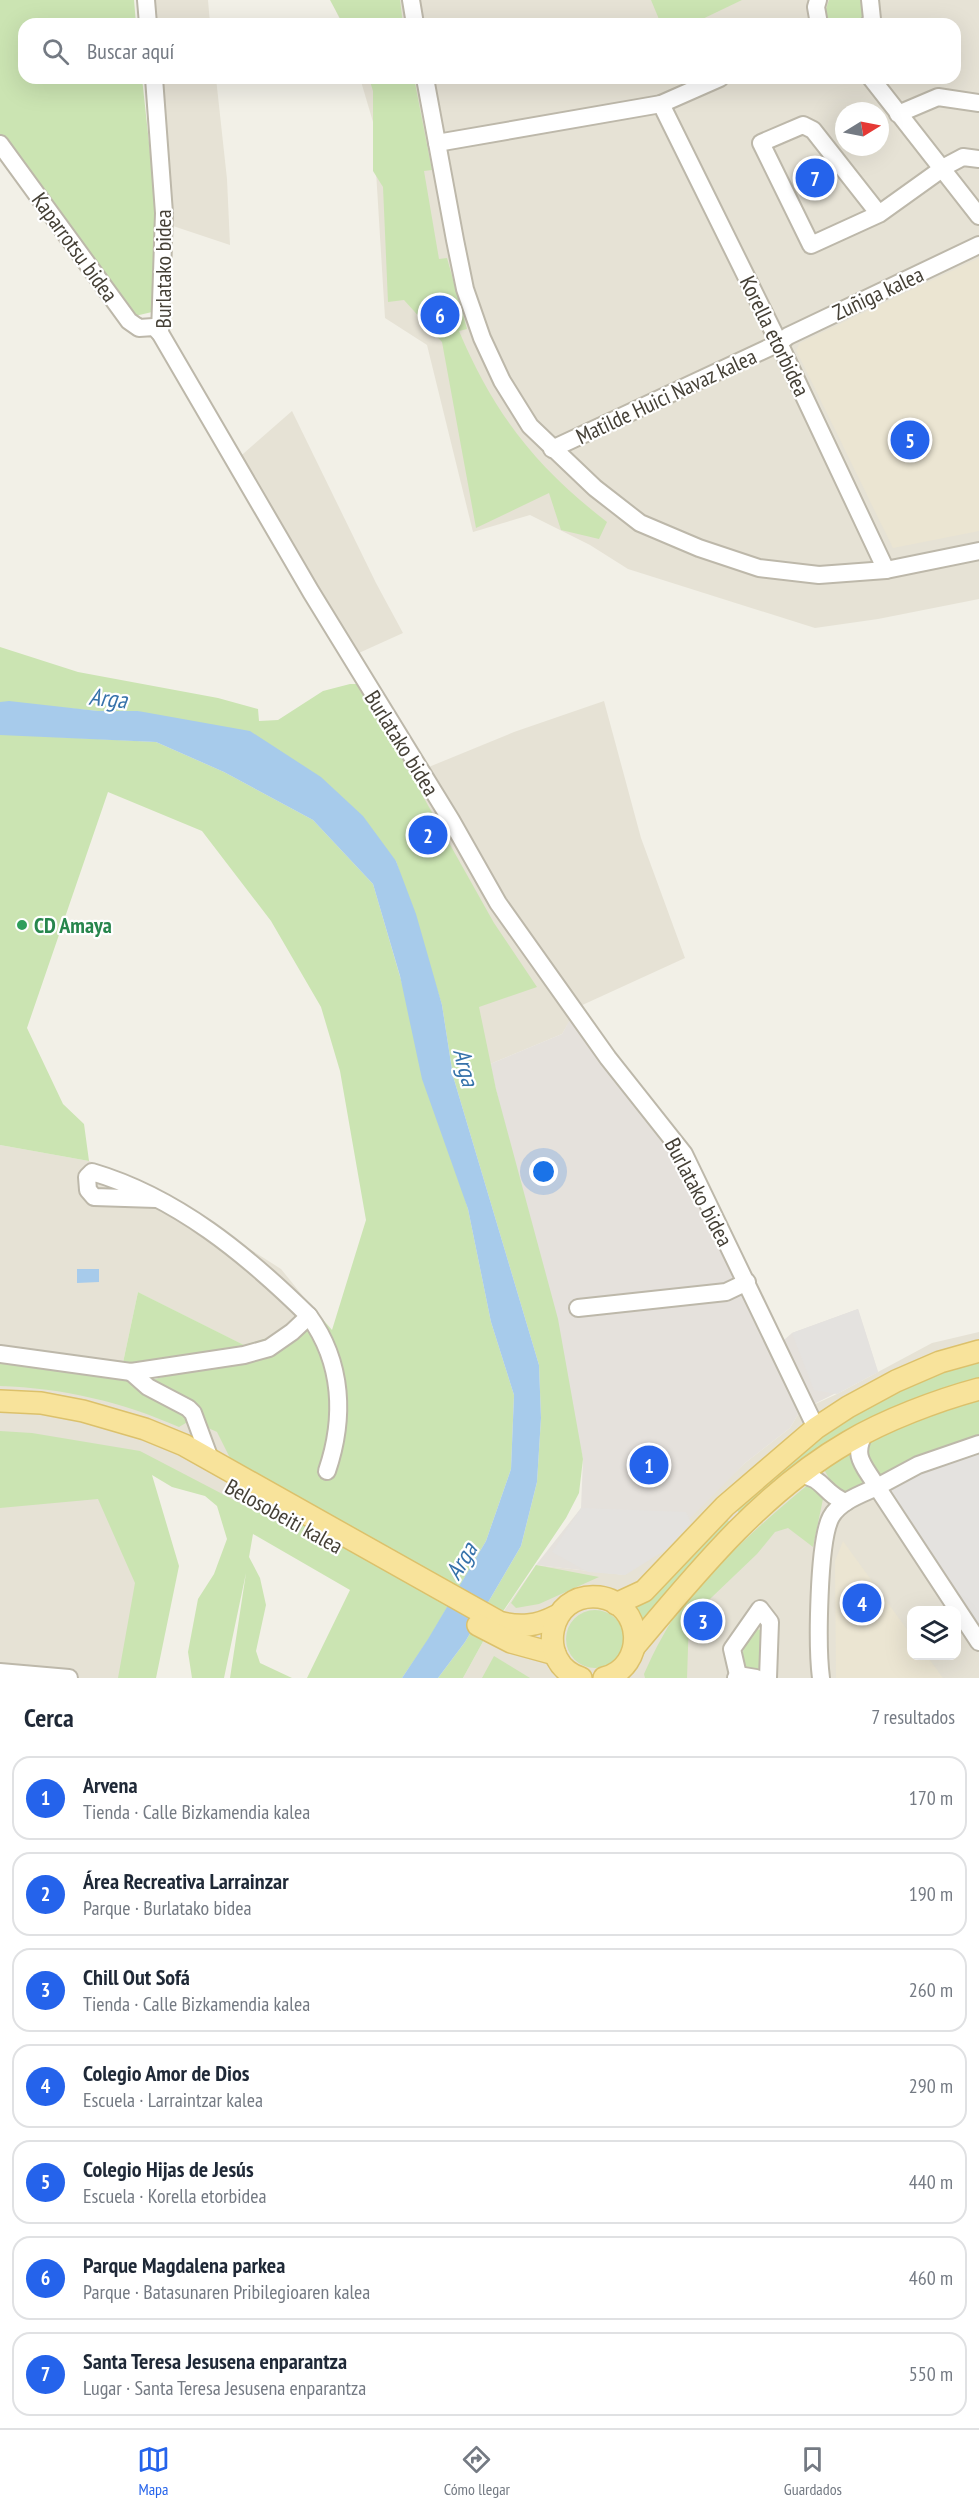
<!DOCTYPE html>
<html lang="es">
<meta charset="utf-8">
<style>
body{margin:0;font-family:"PT Sans Narrow",sans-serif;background:#f2f2f3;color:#1f2937}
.controls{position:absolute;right:18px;bottom:18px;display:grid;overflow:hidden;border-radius:12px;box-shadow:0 6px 24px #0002}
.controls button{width:54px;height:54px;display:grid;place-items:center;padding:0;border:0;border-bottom:2px solid #e0e1e3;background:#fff;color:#1f2937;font:30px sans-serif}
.compass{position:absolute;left:835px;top:102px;width:54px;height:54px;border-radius:50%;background:#fff;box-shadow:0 6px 24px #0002;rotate:80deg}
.you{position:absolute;left:544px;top:1172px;width:21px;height:21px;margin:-15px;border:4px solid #fff;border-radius:50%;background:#1a73e8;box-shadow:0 0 0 9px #1a73e833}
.badge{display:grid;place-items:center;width:39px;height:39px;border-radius:50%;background:#2563eb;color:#fff;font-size:20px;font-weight:700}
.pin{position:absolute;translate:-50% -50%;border:3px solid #fff;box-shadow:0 2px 6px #0006}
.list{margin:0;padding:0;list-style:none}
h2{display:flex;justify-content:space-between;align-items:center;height:78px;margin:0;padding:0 24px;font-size:26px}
h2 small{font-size:20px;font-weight:400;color:#747a83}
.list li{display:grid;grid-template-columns:39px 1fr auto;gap:18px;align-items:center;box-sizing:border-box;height:84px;margin:0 12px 12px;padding:0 12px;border:2px solid #e0e1e3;border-radius:18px}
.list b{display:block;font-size:22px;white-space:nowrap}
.list p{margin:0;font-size:20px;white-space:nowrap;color:#747a83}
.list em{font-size:20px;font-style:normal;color:#747a83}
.icon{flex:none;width:33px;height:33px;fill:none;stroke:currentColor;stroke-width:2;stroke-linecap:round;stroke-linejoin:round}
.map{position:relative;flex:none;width:979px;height:1678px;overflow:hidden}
.search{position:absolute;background:#fff;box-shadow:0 6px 24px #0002;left:18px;right:18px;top:18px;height:66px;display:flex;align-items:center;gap:15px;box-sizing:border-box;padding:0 21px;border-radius:18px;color:#747a83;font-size:22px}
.sheet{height:750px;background:#fff}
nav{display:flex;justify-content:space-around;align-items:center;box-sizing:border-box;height:84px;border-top:2px solid #e0e1e3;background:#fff;font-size:16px;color:#747a83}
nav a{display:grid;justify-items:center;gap:3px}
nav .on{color:#2563eb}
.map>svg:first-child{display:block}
</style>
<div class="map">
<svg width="979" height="1678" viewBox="0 0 979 1678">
<rect width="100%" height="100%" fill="#f2f0e7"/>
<!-- residential -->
<g fill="#e6e2d5" fill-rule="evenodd">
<path d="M144 0H208L210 24H146Z"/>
<path d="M331 0H979V599L878 619 815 628 628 569 590 545 530 515 473 532 427 345 385 318 373 122 360 78H955V24H342ZM844 111H880V147H844Z"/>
<path d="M151 78H216L227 179 230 245 164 223Z"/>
<path d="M292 411 376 583 403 633 350 657 235 461Z"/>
<path d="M604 701 641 838 685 958 578 1007 562 1034 490 1064 385 785 514 732Z"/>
<path d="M0 1145 89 1161 173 1200 281 1269 311 1306 273 1336 244 1345 138 1292 121 1372 0 1352Z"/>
<path d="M979 1332V1678H463L485 1638 536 1565 625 1575 745 1463 790 1428 800 1411 837 1394 932 1343ZM912 1610H956V1656H912Z"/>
<path d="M0 1381 205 1407 386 1585 140 1453 156 1678H0Z"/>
</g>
<!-- industrial -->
<path fill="#e5e1dc" d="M577 1007 690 1152 784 1340 792 1333 858 1309 878 1372 800 1411 790 1428 745 1463 648 1561 625 1575 536 1565 581 1508 583 1459 490 1064 562 1034Z"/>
<!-- education -->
<g fill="#ebe5d2">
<path d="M979 258V531L893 548 796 350 800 343Z"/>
<path d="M843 1541 911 1635 912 1656H927L943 1678H836L835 1561Z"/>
</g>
<!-- green -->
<g fill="#cbe4b2" fill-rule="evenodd">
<path d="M0 0H134L136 24H24V78H142L156 208 152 312 135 316 0 137Z"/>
<path d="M330 0H400L403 24H343Z"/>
<path d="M651 0H742L692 24H661Z"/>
<path d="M829 0H860L864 11 860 24H830L825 12Z"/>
<path d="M369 78H414L432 170 424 171 439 259 447 258 467 329 459 331C494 414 536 467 607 522L599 539 561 530 549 493 476 528 442 342 404 300 388 302 383 187 373 171V91Z"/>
<path d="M0 647 78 672 218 698 258 709 259 721 278 720 323 691 350 684H360L494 923 537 987 479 1007 496 1089 558 1319 583 1459 579 1493 566 1518 485 1638 463 1678H438L465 1642 521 1546 537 1482 541 1418 539 1365 453 1076 442 1005 396 861 138 711H98L0 702Z"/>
<path d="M0 734 156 742 224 772 313 820 373 884 468 1209 491 1322 514 1395 511 1469 486 1541 428 1640 402 1678H307L350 1590 253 1534 249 1557 260 1578 266 1605 256 1651 260 1663 292 1678H230L246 1573 224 1678H192L188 1652 198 1599 214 1574 227 1539 217 1506 205 1496 172 1487 152 1475 179 1566 156 1678H118L135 1583 98 1499 0 1508V1431L32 1433 140 1451 257 1512 217 1432 191 1420 179 1427C122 1402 63 1388 0 1386V1352L121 1372 138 1292 244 1345 273 1336 311 1306 332 1330 366 1220 340 1071 321 1007 271 921 202 831 108 792 27 1028 63 1104 84 1124 89 1161 0 1145ZM236 1357 144 1382 132 1372Z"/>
<path d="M979 1361V1382L946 1390 741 1515 735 1508 780 1466 853 1412 943 1369Z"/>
<path d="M979 1396V1439L879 1479 864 1456 871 1439Z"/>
<path d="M849 1453 869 1481 853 1490 843 1492 834 1487 822 1466Z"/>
<path d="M809 1484 820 1485 823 1499 813 1547 788 1528 775 1532 757 1554 689 1619 687 1678H645L644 1674C655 1649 668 1624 685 1602 719 1562 768 1517 809 1484Z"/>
<path d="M725 1516 732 1526 642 1620 633 1606Z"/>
<path d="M536 1565 599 1577 539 1604 516 1608 511 1603Z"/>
<circle cx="595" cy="1639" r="29"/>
<path d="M757 1629 763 1631V1666L756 1672 746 1669 742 1656 747 1634Z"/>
<path d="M494 1656 530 1678H482Z"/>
</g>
<!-- parking -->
<g fill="#e4e2df">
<path d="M858 1309 878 1372 837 1394 814 1390 792 1333Z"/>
<path d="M979 1444V1642L877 1487Z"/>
<path d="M581 1508 686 1512 691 1523 667 1549 625 1575 588 1572 552 1552Z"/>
</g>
<!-- water -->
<g fill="#a7cbeb">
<path d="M9 701 98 711H138L250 731 321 777 363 816 396 861 416 914 442 1005 453 1076 539 1365 541 1418 537 1482 521 1546 465 1642 438 1678H402L428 1639 486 1541 511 1469 514 1395 491 1322 468 1209 422 1079 400 976 373 884 313 820 224 772 156 742 0 735V702Z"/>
<path d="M77 1269H99V1282L77 1283Z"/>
</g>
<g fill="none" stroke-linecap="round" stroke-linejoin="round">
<!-- minor casing -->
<g stroke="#bdb8aa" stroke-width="20">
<g id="minor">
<path d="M146 0 148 24"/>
<path d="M411 0 415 24"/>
<path d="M818 0 816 7 819 24"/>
<path d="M869 24 872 19 870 0"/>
<path d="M154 78 164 213 160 333 311 592 451 820 498 903 608 1058 684 1154 816 1428"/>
<path d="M425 78 455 240 465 289 482 338 502 381 530 426 595 488 640 523 699 548 759 568 819 575 886 570 979 551"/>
<path d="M871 78 979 216"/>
<path d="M661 104 779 343 886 570"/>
<path d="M898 114 938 97 979 103"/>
<path d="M437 143 661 104 720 78"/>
<path d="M0 144 129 321 139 328 154 327 160 333"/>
<path d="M879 214 813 130 803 125 761 143 811 245 879 214 946 166 963 157 979 159"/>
<path d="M552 449 779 343 788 336 979 245"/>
<path d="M578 1308 726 1292 747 1282"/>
<path d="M309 1316C343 1363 345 1418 327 1471"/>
<path d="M0 1354 131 1372 244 1355 269 1348 292 1332 309 1316C247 1255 177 1197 92 1172L87 1177 88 1190 94 1197 156 1199"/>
<path d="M131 1372 148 1387 188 1408 193 1413 210 1459"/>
<path d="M865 1433C851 1457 865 1466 877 1487L918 1465 979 1444"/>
<path d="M800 1475C824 1477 823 1494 846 1502"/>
<path d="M0 1672 69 1678"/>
<path d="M738 1675 732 1649 760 1609 770 1622 768 1678"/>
<path d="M736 1678 738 1675 756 1678"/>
<path d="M821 1678C817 1648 818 1541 831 1517 840 1501 862 1494 877 1487L979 1642"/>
</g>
</g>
<!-- major casing -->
<g stroke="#dcc16b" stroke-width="24">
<g id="major">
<path d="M0 1401 41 1403 83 1411 145 1429 184 1445 499 1622C520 1628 537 1626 556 1616"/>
<path d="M616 1604 644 1591 725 1506 816 1428 848 1407 896 1381 940 1362 979 1351"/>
<path d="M478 1625 511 1642 555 1654"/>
<path d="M635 1646C697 1572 763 1491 848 1442 885 1420 938 1400 979 1389"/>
<path d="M581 1678C535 1664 547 1591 599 1597 644 1603 647 1667 604 1678"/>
</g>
</g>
<!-- minor -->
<use href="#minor" stroke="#fff" stroke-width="16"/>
<!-- major -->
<use href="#major" stroke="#f8e39b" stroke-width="21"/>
</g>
<!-- markers -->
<circle fill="#2e9e5b" stroke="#fff" stroke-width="2" cx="22" cy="925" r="6"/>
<g text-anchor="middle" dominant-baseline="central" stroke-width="4.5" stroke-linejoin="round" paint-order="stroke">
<!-- street labels -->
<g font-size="22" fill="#454036" stroke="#fff">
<text transform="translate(75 247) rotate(54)">Kaparrotsu bidea</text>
<text transform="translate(163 269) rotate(-90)">Burlatako bidea</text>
<text transform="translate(878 293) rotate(-25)">Zuñiga kalea</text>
<text transform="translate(775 336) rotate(64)">Korella etorbidea</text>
<text transform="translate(666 396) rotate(-25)">Matilde Huici Navaz kalea</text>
<text transform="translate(402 743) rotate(58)">Burlatako bidea</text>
<text transform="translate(699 1192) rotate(62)">Burlatako bidea</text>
<text transform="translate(284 1516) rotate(29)">Belosobeiti kalea</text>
</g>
<!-- leisure labels -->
<g font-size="22" font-weight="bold" fill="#27864d" stroke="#fff" text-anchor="start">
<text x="34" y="925">CD Amaya</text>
</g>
<!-- water labels -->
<g font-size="24" font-style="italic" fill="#3672aa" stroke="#fff">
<text transform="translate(108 698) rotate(6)">Arga</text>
<text transform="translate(466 1067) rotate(75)">Arga</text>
<text transform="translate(461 1561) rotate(-59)">Arga</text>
</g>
</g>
</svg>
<div class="controls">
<button><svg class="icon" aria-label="layers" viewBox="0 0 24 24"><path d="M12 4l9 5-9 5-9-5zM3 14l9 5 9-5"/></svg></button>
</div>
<svg class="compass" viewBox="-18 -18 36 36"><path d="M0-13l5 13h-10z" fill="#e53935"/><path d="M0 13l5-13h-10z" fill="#747a83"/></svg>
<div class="you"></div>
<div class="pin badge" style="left:649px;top:1465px">1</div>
<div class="pin badge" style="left:428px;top:835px">2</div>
<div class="pin badge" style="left:703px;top:1621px">3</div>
<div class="pin badge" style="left:862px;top:1603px">4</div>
<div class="pin badge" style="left:910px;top:440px">5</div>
<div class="pin badge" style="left:440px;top:315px">6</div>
<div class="pin badge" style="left:815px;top:178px">7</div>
<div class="search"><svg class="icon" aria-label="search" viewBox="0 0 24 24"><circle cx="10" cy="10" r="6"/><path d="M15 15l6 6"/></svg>Buscar aquí</div>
</div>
<section class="sheet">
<h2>Cerca<small>7 resultados</small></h2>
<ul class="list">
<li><span class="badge">1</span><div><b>Arvena</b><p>Tienda · Calle Bizkamendia kalea</p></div><em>170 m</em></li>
<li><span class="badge">2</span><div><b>Área Recreativa Larrainzar</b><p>Parque · Burlatako bidea</p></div><em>190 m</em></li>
<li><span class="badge">3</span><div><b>Chill Out Sofá</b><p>Tienda · Calle Bizkamendia kalea</p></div><em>260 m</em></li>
<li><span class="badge">4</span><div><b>Colegio Amor de Dios</b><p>Escuela · Larraintzar kalea</p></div><em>290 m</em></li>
<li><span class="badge">5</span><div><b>Colegio Hijas de Jesús</b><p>Escuela · Korella etorbidea</p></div><em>440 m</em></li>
<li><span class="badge">6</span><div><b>Parque Magdalena parkea</b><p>Parque · Batasunaren Pribilegioaren kalea</p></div><em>460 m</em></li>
<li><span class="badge">7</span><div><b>Santa Teresa Jesusena enparantza</b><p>Lugar · Santa Teresa Jesusena enparantza</p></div><em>550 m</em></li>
</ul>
</section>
<nav>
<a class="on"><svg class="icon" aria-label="map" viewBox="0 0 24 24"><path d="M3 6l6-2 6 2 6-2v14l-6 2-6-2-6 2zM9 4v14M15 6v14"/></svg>Mapa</a>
<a><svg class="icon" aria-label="directions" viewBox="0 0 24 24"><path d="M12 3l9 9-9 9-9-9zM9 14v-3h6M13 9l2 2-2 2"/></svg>Cómo llegar</a>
<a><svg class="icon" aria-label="saved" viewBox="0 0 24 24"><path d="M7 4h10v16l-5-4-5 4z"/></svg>Guardados</a>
</nav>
